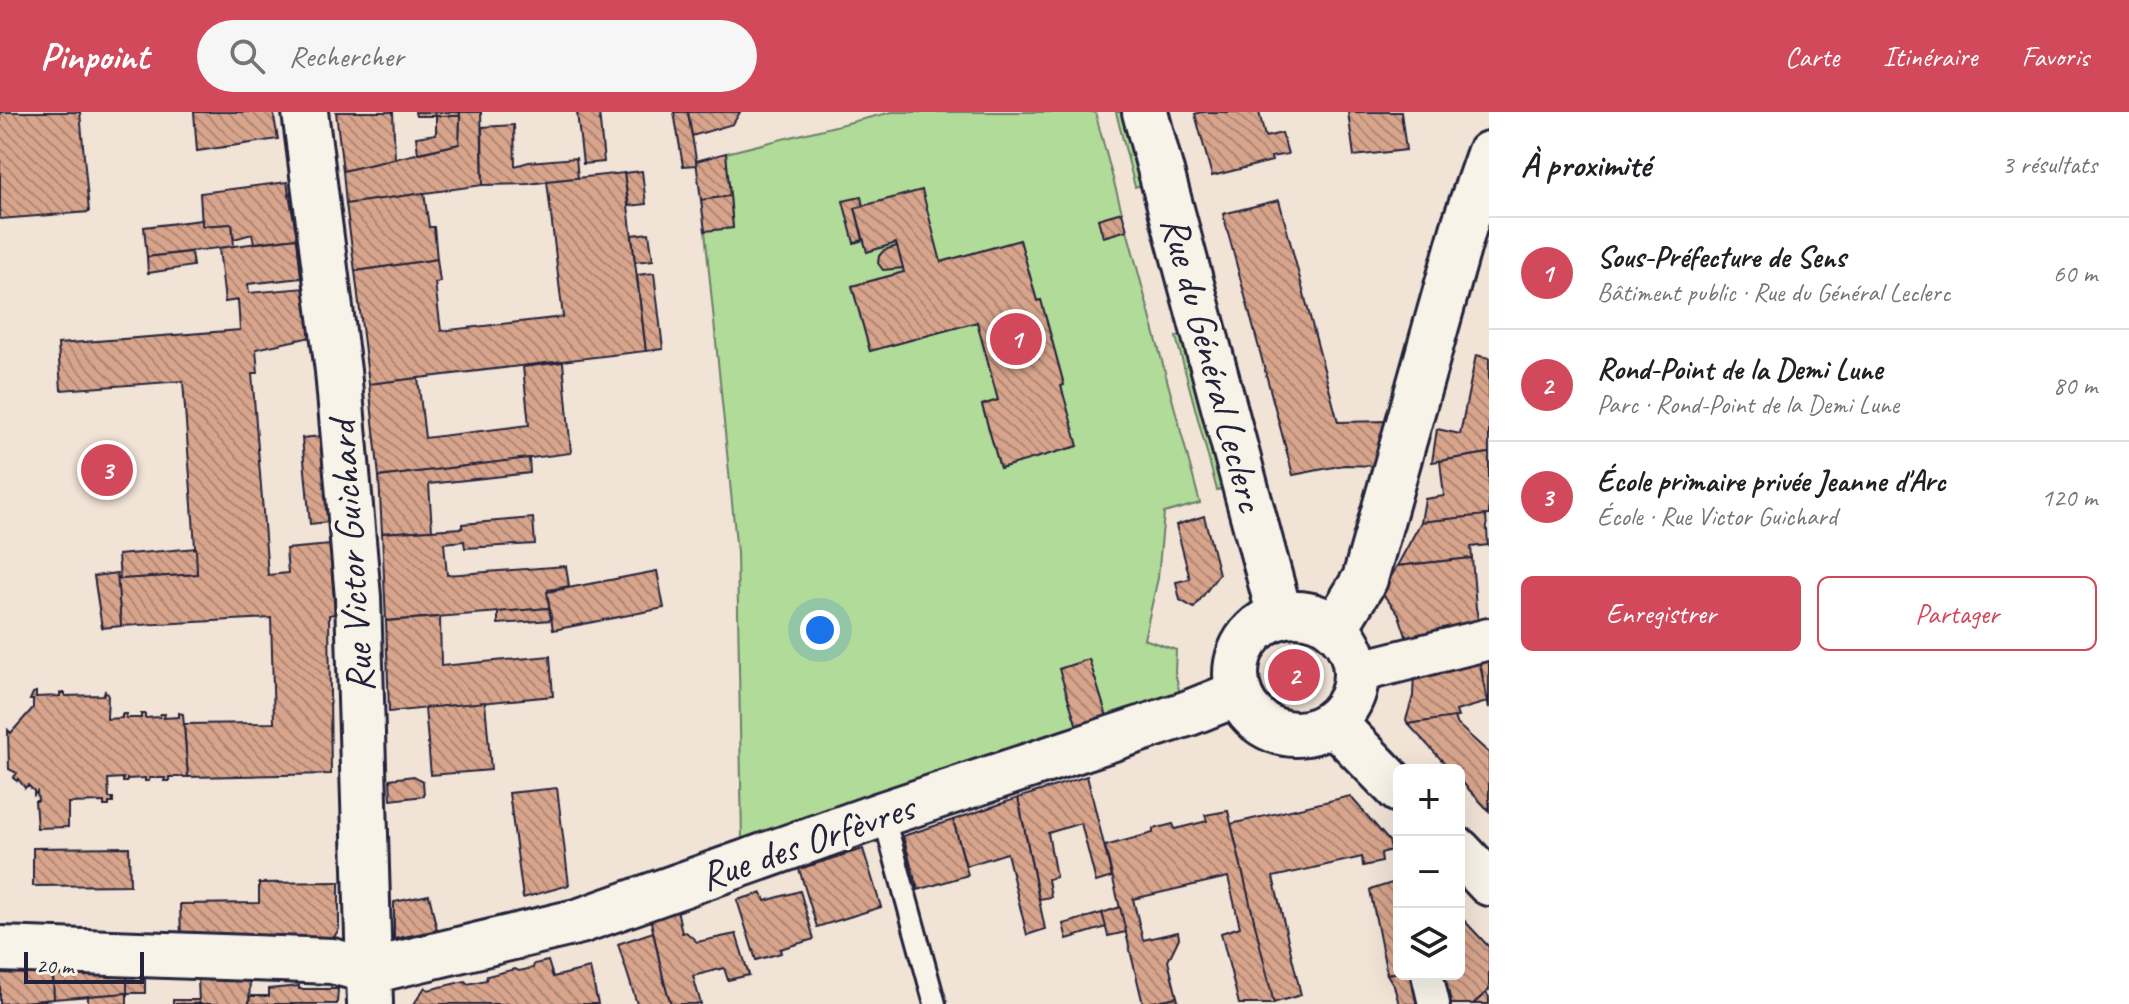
<!DOCTYPE html>
<html lang="fr">
<meta charset="utf-8">
<style>
body{margin:0;font-family:Caveat,sans-serif;background:#f6f6f6;color:#202124}
.controls{position:absolute;right:24px;bottom:24px;display:grid;overflow:hidden;border-radius:12px;box-shadow:0 8px 32px #0002}
.controls button{width:72px;height:72px;display:grid;place-items:center;padding:0;border:0;border-bottom:2px solid #e0e0e0;background:#fff;color:#202124;font:40px sans-serif}
.scale{position:absolute;left:24px;bottom:20px;width:120px;box-sizing:border-box;padding-left:8px;border:4px solid #22223b;border-top:0;font-size:22px;line-height:28px;white-space:nowrap;color:#22223b;-webkit-text-stroke:6px #f7f3e8;paint-order:stroke}
.you{position:absolute;left:820px;top:518px;width:28px;height:28px;margin:-20px;border:6px solid #fff;border-radius:50%;background:#1a73e8;box-shadow:0 0 0 12px #1a73e833}
.badge{display:grid;place-items:center;width:52px;height:52px;border-radius:50%;background:#d1495b;color:#fff;font-size:26px;font-weight:700}
.pin{position:absolute;translate:-50% -50%;border:4px solid #fff;box-shadow:0 2px 8px #0006}
.list{margin:0;padding:0;list-style:none}
h2{display:flex;justify-content:space-between;align-items:center;height:104px;margin:0;padding:0 32px;font-size:34px}
h2 small{font-size:26px;font-weight:400;color:#757577}
.list li{display:grid;grid-template-columns:52px 1fr auto;gap:24px;align-items:center;box-sizing:border-box;height:112px;padding:0 32px;border-top:2px solid #e0e0e0}
.list b{display:block;font-size:30px;white-space:nowrap}
.list p{margin:0;font-size:26px;white-space:nowrap;color:#757577}
.list em{font-size:26px;font-style:normal;color:#757577}
.actions{display:flex;gap:16px;padding:24px 32px}
.actions a{flex:1;padding:18px 0;border:2px solid #d1495b;border-radius:12px;text-align:center;font-size:28px;color:#d1495b}
.actions .main{background:#d1495b;color:#fff}
.icon{flex:none;width:44px;height:44px;fill:none;stroke:currentColor;stroke-width:2;stroke-linecap:round;stroke-linejoin:round}
.map{position:relative;flex:none;width:1489px;height:892px;overflow:hidden}
header{display:flex;align-items:center;gap:48px;box-sizing:border-box;height:112px;padding:0 40px;background:#d1495b;color:#fff}
header strong{font-size:38px}
nav{display:flex;gap:44px;margin-inline-start:auto;font-size:28px}
.search{width:560px;height:72px;background:#f6f6f6;display:flex;align-items:center;gap:20px;box-sizing:border-box;padding:0 28px;border-radius:44px;color:#757577;font-size:30px}
main{display:flex}
aside{flex:1;background:#fff}
.map>svg:first-child{display:block}
</style>
<header>
<strong>Pinpoint</strong>
<div class="search"><svg class="icon" aria-label="search" viewBox="0 0 24 24"><circle cx="10" cy="10" r="6"/><path d="M15 15l6 6"/></svg>Rechercher</div>
<nav><a>Carte</a><a>Itinéraire</a><a>Favoris</a></nav>
</header>
<main>
<div class="map">
<svg width="1489" height="892" viewBox="0 0 1489 892">
<defs>
<pattern id="building-back-hatch" width="6" height="6" patternUnits="userSpaceOnUse" patternTransform="scale(2)"><rect width="6" height="6" fill="#d8a58c"/><path d="M-1 5l2 2M0 0l6 6M5-1l2 2" fill="none" stroke="#af8674"/></pattern>
</defs>
<rect width="100%" height="100%" fill="#f1e3d6"/>
<filter id="ink" filterUnits="userSpaceOnUse"><feTurbulence type="fractalNoise" baseFrequency=".0125" numOctaves="2"/><feDisplacementMap in="SourceGraphic" scale="16" xChannelSelector="R" yChannelSelector="G"/><feConvolveMatrix kernelMatrix="1 2 1 2 8 2 1 2 1" color-interpolation-filters="sRGB"/></filter>
<g filter="url(#ink)">
<!-- garden -->
<g fill="#b1db98" stroke="#6a7e6a" stroke-width="2" fill-rule="evenodd">
<path d="M892 0H1095L1122 100 1099 107 1103 125 1127 118 1200 391 1164 401 1158 466 1144 527 1176 538 1175 560 1180 582 1108 608 1089 548 1060 557 1078 618 742 728 737 441 705 119 733 115 726 41ZM855 96 941 150 1020 128 1037 189 1041 188 1064 272 1061 274 1077 334 1000 356 982 293 998 288 977 210 870 239 852 174 904 160 896 131 867 140Z"/>
<path d="M1116 0H1126L1144 72 1135 75Z"/>
<path d="M1185 223 1227 376 1217 378 1176 225Z"/>
<circle cx="1294" cy="564" r="22"/>
</g>
<!-- building -->
<g fill="url(#building-back-hatch)" stroke="#22223b" stroke-width="2">
<path d="M0 0H80L89 100 0 107Z"/>
<path d="M194 0H273L278 27 197 39Z"/>
<path d="M336 0H393L395 47 343 59Z"/>
<path d="M415 0H434L436 4H416Z"/>
<path d="M434 0H460V4H436Z"/>
<path d="M460 0H481L483 73 346 92 343 59 459 32Z"/>
<path d="M577 0H599L604 50 583 52Z"/>
<path d="M674 0H688L697 53 683 54Z"/>
<path d="M688 0H740L733 12 692 24Z"/>
<path d="M1201 0H1259L1265 25 1282 21 1288 42 1271 45 1272 49 1212 64 1195 2Z"/>
<path d="M1348 0H1401L1406 38 1354 44Z"/>
<path d="M436 4H460L459 32 418 41 416 25 436 22Z"/>
<path d="M514 13 515 54 529 50 576 46 578 66 528 72 483 73 482 15Z"/>
<path d="M726 41 730 84 701 88 696 49Z"/>
<path d="M642 59 646 92 629 94 624 61Z"/>
<path d="M624 61 646 239 369 272 355 159 437 147 440 170 435 171 441 219 563 205 547 69Z"/>
<path d="M287 70 297 126 254 131 252 122 234 127 232 112 202 114 200 81Z"/>
<path d="M922 78 941 150 1020 128 1037 189 1041 188 1064 273 1061 274 1078 334 1000 356 982 293 998 288 977 210 870 239 852 174 904 160 896 131 867 140 855 96Z"/>
<path d="M424 81 429 115H434L437 147 355 159 346 92Z"/>
<path d="M730 84 733 116 705 119 701 88Z"/>
<path d="M861 85 863 94 855 96 863 128 854 131 843 89Z"/>
<path d="M1279 88 1338 310 1390 309 1381 354 1344 353 1293 363 1223 102Z"/>
<path d="M1122 100 1127 118 1103 125 1098 107Z"/>
<path d="M202 108V114L232 112 234 134 147 145 144 115Z"/>
<path d="M649 121 653 148 635 150 632 123Z"/>
<path d="M297 126 301 166 248 172 249 181 305 176 311 225 256 237 258 261H252L268 463 288 461 286 437 330 433 335 502 329 503 331 662 188 665 184 612 274 611 271 506 121 514 117 467 197 462 183 269 61 278 58 232 240 218 238 188 225 190 219 136Z"/>
<path d="M897 134 903 156 883 158 878 151 879 144 884 138Z"/>
<path d="M191 140 193 154 148 161 147 145Z"/>
<path d="M654 161 663 237 646 239 637 163Z"/>
<path d="M1476 243 1489 246V341L1432 350 1437 317 1460 322Z"/>
<path d="M563 250 571 341 379 365 369 272 418 266 425 326 529 313 523 255Z"/>
<path d="M321 324 328 410 310 412 302 326Z"/>
<path d="M1489 341V403L1421 410 1425 387 1444 384 1440 349Z"/>
<path d="M529 346 530 361 429 372 432 418 382 421 379 365Z"/>
<path d="M1486 403 1488 433 1471 435 1472 446 1397 454 1421 410Z"/>
<path d="M1204 404 1219 462 1194 496 1180 488 1176 470 1190 467 1176 413Z"/>
<path d="M533 406 535 432 465 436 464 429 444 431 447 463 566 454 569 474 548 478 549 496 386 509 382 421 462 416V412Z"/>
<path d="M196 436 197 462 120 467 118 443Z"/>
<path d="M1472 446 1476 496 1481 520 1410 536 1399 503 1382 481 1397 454Z"/>
<path d="M657 459 664 496 553 518 547 480Z"/>
<path d="M117 461 121 514 102 516 94 464Z"/>
<path d="M549 496 551 508 498 512V500Z"/>
<path d="M440 505 441 554 550 544 553 584 389 600 386 509Z"/>
<path d="M1489 537V596L1478 541Z"/>
<path d="M1478 541 1487 590 1456 599 1458 605 1408 612 1406 608 1413 584 1414 560Z"/>
<path d="M1089 547 1108 608 1078 618 1059 557Z"/>
<path d="M105 579 108 582 107 607 122 606V602H127L126 606H141V602H145V606L160 605V602H165L164 606 179 605V601L183 602 188 665H169V669H164L165 666H150L149 669H145V666L127 667V670H123V666L108 667 109 686H113V691H109V694H104V690L68 691V715L37 716 35 689H38L37 680 34 683V679L28 673 25 676 18 667 17 669 13 666 17 661 9 657 8 618 11 621 33 596V588H30L33 581 36 580V585L60 584V581H65V584L103 583Z"/>
<path d="M485 590 491 658 431 663 425 596Z"/>
<path d="M1454 605 1456 611 1489 641V699L1459 667V658H1451L1408 612Z"/>
<path d="M414 664 423 669 424 684 391 688 390 667Z"/>
<path d="M1087 664 1112 765 1096 770 1081 711 1048 721 1056 765 1048 767 1051 785 1039 787 1018 686Z"/>
<path d="M557 676 569 773 523 786 509 681Z"/>
<path d="M1350 684 1389 729 1391 738 1381 741 1382 750 1363 754 1362 745 1273 765 1301 883 1273 891 1231 712Z"/>
<path d="M1018 686 1045 817 1027 823 1007 741 966 754 953 708Z"/>
<path d="M1228 699 1274 892H1239L1221 821 1240 815 1228 765 1133 787 1143 828 1178 820 1179 826 1168 849 1177 885 1143 892 1105 734 1153 721V717L1173 712 1175 717 1207 709 1205 703Z"/>
<path d="M953 708 968 763 918 778 903 724Z"/>
<path d="M129 735 130 773 33 774V736Z"/>
<path d="M863 737 881 795 817 815 799 757Z"/>
<path d="M1398 769 1399 860 1387 862 1370 778Z"/>
<path d="M339 770V817L334 825 289 827 181 826 180 792 259 791V771Z"/>
<path d="M800 779 814 827 780 837 781 841 756 848 737 788 762 781 765 789Z"/>
<path d="M429 783 437 818 394 827V790Z"/>
<path d="M1120 795 1126 820 1108 824 1102 801Z"/>
<path d="M677 797 682 821 686 820 697 830 736 822 749 863 728 868 724 856 693 864 701 892H671L664 870 650 805Z"/>
<path d="M1102 801 1106 815 1067 827 1063 812Z"/>
<path d="M1459 803 1489 835V878L1473 892H1439L1432 862H1459Z"/>
<path d="M653 820 664 870 671 892H637L618 832Z"/>
<path d="M0 849 53 850 54 887 0 892Z"/>
<path d="M548 849 553 865 590 856 598 892H414L425 875 428 878 465 869 468 872 486 868 487 864 515 857 519 859 533 856 534 852Z"/>
<path d="M53 859 127 862V881L54 887Z"/>
<path d="M1399 860V862H1420L1428 892H1399L1394 874 1387 862Z"/>
<path d="M127 862 145 863V881H127Z"/>
<path d="M198 866 250 868 249 892H199Z"/>
<path d="M299 874V877H338L337 892H249L250 884H269V877Z"/>
<path d="M127 881V892H88V884Z"/>
<path d="M1486 881 1489 885V892H1473Z"/>
<path d="M1177 885 1179 892H1147Z"/>
<path d="M45 888V892H11Z"/>
<rect x="173" y="888" width="26" height="4"/>
</g>
<g fill="none" stroke-linecap="round" stroke-linejoin="round">
<!-- service casing -->
<g stroke="#22223b" stroke-width="26">
<path id="service" d="M883 702 935 892"/>
</g>
<!-- pedestrian casing -->
<g stroke="#22223b" stroke-width="36">
<path id="pedestrian" d="M1427 862 1434 892"/>
</g>
<!-- minor casing -->
<g stroke="#22223b" stroke-width="46">
<path id="minor" d="M1357 560 1489 527"/>
</g>
<!-- tertiary casing -->
<g stroke="#22223b" stroke-width="50">
<path id="tertiary" d="M0 837 332 849 370 859"/>
</g>
<!-- secondary casing -->
<g stroke="#22223b" stroke-width="50">
<g id="secondary">
<path d="M305 0 338 259 358 485 370 892"/>
<path d="M1145 0 1280 504"/>
<circle cx="1296" cy="562" r="60"/>
<path d="M1335 516 1365 467 1465 111 1489 42"/>
<path d="M1333 610 1399 678"/>
<path d="M1459 739 1489 771"/>
<path d="M370 859 580 809 883 702 1189 601 1239 581"/>
</g>
</g>
<!-- service -->
<use href="#service" stroke="#f7f3e8" stroke-width="20"/>
<!-- pedestrian -->
<use href="#pedestrian" stroke="#f7f3e8" stroke-width="30"/>
<!-- minor -->
<use href="#minor" stroke="#f7f3e8" stroke-width="40"/>
<!-- tertiary -->
<use href="#tertiary" stroke="#f7f3e8" stroke-width="44"/>
<!-- secondary -->
<use href="#secondary" stroke="#f7f3e8" stroke-width="44"/>
</g>
</g>
<g text-anchor="middle" dominant-baseline="central" stroke-width="8" stroke-linejoin="round" paint-order="stroke">
<!-- street labels -->
<g font-size="40" fill="#22223b" stroke="#f7f3e8">
<text transform="translate(1213 252) rotate(75)">Rue du Général Leclerc</text>
<text transform="translate(351 445) rotate(-94)">Rue Victor Guichard</text>
<text transform="translate(807 730) rotate(-19)">Rue des Orfèvres</text>
</g>
</g>
</svg>
<div class="controls">
<button>+</button>
<button>−</button>
<button><svg class="icon" aria-label="layers" viewBox="0 0 24 24"><path d="M12 4l9 5-9 5-9-5zM3 14l9 5 9-5"/></svg></button>
</div>
<div class="scale">20 m</div>
<div class="you"></div>
<div class="pin badge" style="left:1016px;top:227px">1</div>
<div class="pin badge" style="left:1294px;top:563px">2</div>
<div class="pin badge" style="left:107px;top:358px">3</div>
</div>
<aside>
<h2>À proximité<small>3 résultats</small></h2>
<ul class="list">
<li><span class="badge">1</span><div><b>Sous-Préfecture de Sens</b><p>Bâtiment public · Rue du Général Leclerc</p></div><em>60 m</em></li>
<li><span class="badge">2</span><div><b>Rond-Point de la Demi Lune</b><p>Parc · Rond-Point de la Demi Lune</p></div><em>80 m</em></li>
<li><span class="badge">3</span><div><b>École primaire privée Jeanne d'Arc</b><p>École · Rue Victor Guichard</p></div><em>120 m</em></li>
</ul>
<div class="actions"><a class="main">Enregistrer</a><a>Partager</a></div>
</aside>
</main>
